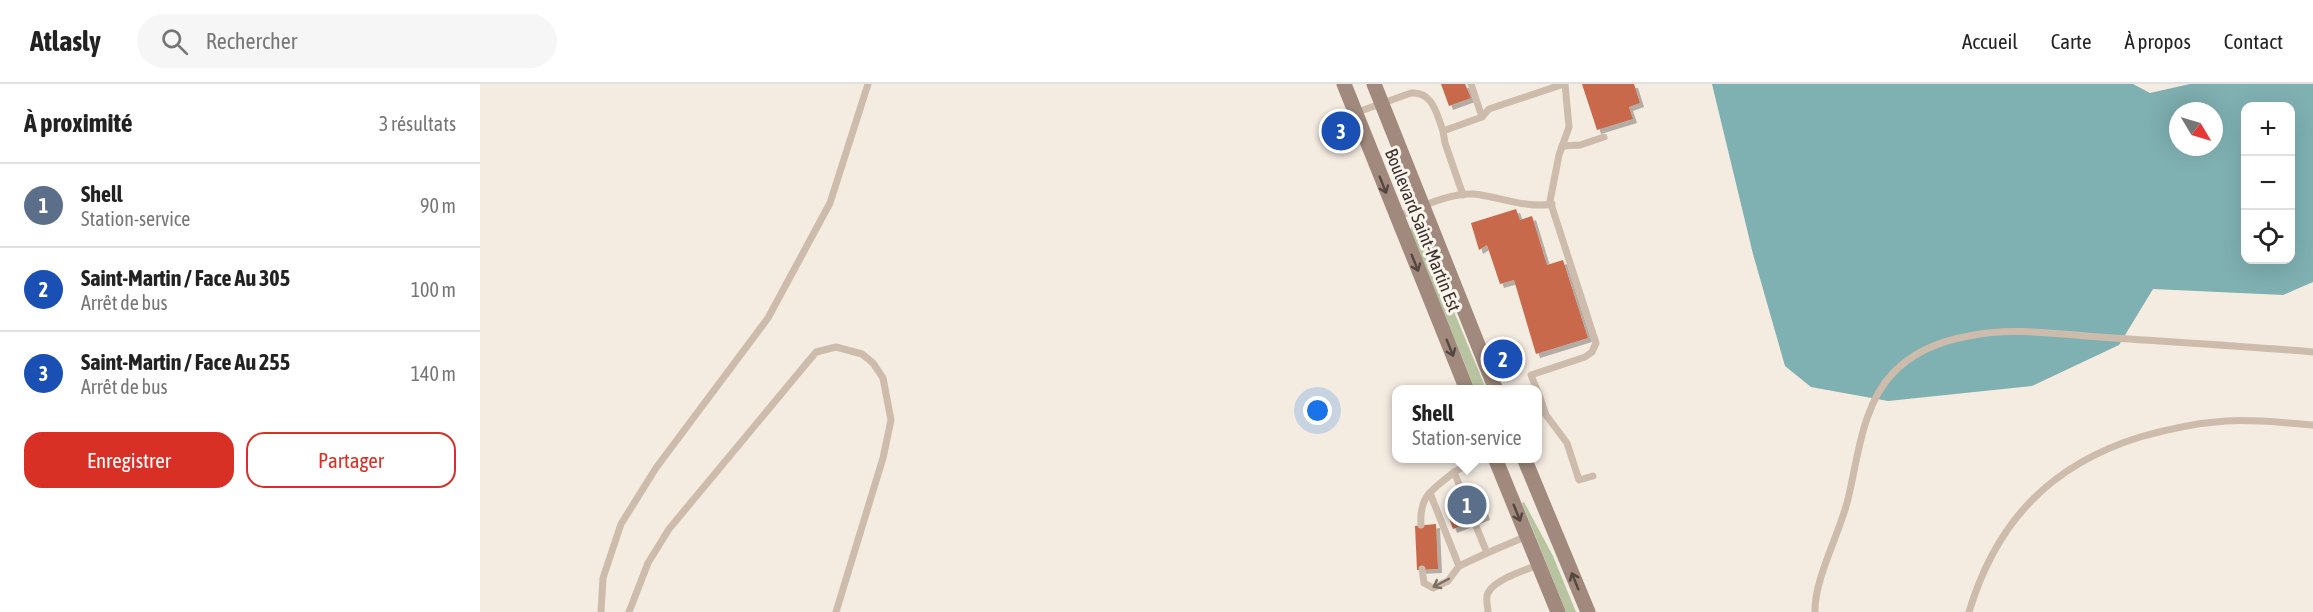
<!DOCTYPE html>
<html lang="fr">
<meta charset="utf-8">
<style>
body{margin:0;font-family:"Asap Condensed",sans-serif;background:#f6f6f6;color:#222}
.controls{position:absolute;right:18px;top:18px;display:grid;overflow:hidden;border-radius:12px;box-shadow:0 6px 24px #0002}
.controls button{width:54px;height:54px;display:grid;place-items:center;padding:0;border:0;border-bottom:2px solid #e0e0e0;background:#fff;color:#222;font:30px sans-serif}
.compass{position:absolute;left:1689px;top:18px;width:54px;height:54px;border-radius:50%;background:#fff;box-shadow:0 6px 24px #0002;rotate:128deg}
.you{position:absolute;left:838px;top:327px;width:21px;height:21px;margin:-15px;border:4px solid #fff;border-radius:50%;background:#1a73e8;box-shadow:0 0 0 9px #1a73e833}
.badge{display:grid;place-items:center;width:39px;height:39px;border-radius:50%;background:#d93025;color:#fff;font-size:20px;font-weight:700}
.pin{position:absolute;translate:-50% -50%;border:3px solid #fff;box-shadow:0 2px 6px #0006}
.popup{position:absolute;left:912px;top:301px;width:150px;height:78px;box-sizing:border-box;display:grid;place-content:center;border-radius:12px;background:#fff;filter:drop-shadow(0 2px 4px #0005);font-size:20px;white-space:nowrap;color:#767676}
.popup b{font-size:22px;color:#222}
.popup::after{content:'';position:absolute;left:50%;top:100%;margin-left:-12px;border:12px solid transparent;border-top-color:#fff}
.list{margin:0;padding:0;list-style:none}
h2{display:flex;justify-content:space-between;align-items:center;height:78px;margin:0;padding:0 24px;font-size:26px}
h2 small{font-size:20px;font-weight:400;color:#767676}
.list li{display:grid;grid-template-columns:39px 1fr auto;gap:18px;align-items:center;box-sizing:border-box;height:84px;padding:0 24px;border-top:2px solid #e0e0e0}
.list b{display:block;font-size:22px;white-space:nowrap}
.list p{margin:0;font-size:20px;white-space:nowrap;color:#767676}
.list em{font-size:20px;font-style:normal;color:#767676}
.actions{display:flex;gap:12px;padding:18px 24px}
.actions a{flex:1;padding:14px 0;border:2px solid #d93025;border-radius:18px;text-align:center;font-size:21px;color:#d93025}
.actions .main{background:#d93025;color:#fff}
.icon{flex:none;width:33px;height:33px;fill:none;stroke:currentColor;stroke-width:2;stroke-linecap:round;stroke-linejoin:round}
.map{position:relative;flex:none;width:1833px;height:528px;overflow:hidden}
header{display:flex;align-items:center;gap:36px;box-sizing:border-box;height:84px;padding:0 30px;background:#fff;border-bottom:2px solid #e0e0e0}
header strong{font-size:28px}
nav{display:flex;gap:33px;margin-inline-start:auto;font-size:21px}
.search{width:420px;height:54px;background:#f6f6f6;display:flex;align-items:center;gap:15px;box-sizing:border-box;padding:0 21px;border-radius:33px;color:#767676;font-size:22px}
main{display:flex}
aside{flex:1;background:#fff}
.map>svg:first-child{display:block}
</style>
<header>
<strong>Atlasly</strong>
<div class="search"><svg class="icon" aria-label="search" viewBox="0 0 24 24"><circle cx="10" cy="10" r="6"/><path d="M15 15l6 6"/></svg>Rechercher</div>
<nav><a>Accueil</a><a>Carte</a><a>À propos</a><a>Contact</a></nav>
</header>
<main>
<aside>
<h2>À proximité<small>3 résultats</small></h2>
<ul class="list">
<li><span class="badge" style="background:#5c6f8a">1</span><div><b>Shell</b><p>Station-service</p></div><em>90 m</em></li>
<li><span class="badge" style="background:#1a4fb4">2</span><div><b>Saint-Martin / Face Au 305</b><p>Arrêt de bus</p></div><em>100 m</em></li>
<li><span class="badge" style="background:#1a4fb4">3</span><div><b>Saint-Martin / Face Au 255</b><p>Arrêt de bus</p></div><em>140 m</em></li>
</ul>
<div class="actions"><a class="main">Enregistrer</a><a>Partager</a></div>
</aside>
<div class="map">
<svg width="1833" height="528" viewBox="0 0 1833 528">
<defs>
<filter id="shadow"><feDropShadow dx="4" dy="4" stdDeviation="0" flood-color="#0004"/></filter>
</defs>
<rect width="100%" height="100%" fill="#f4ebe1"/>
<!-- green -->
<g fill="#b8c4a0">
<path d="M936 140 939 143 1006 305H995L930 146 932 142Z"/>
<path d="M1044 418 1073 472 1096 528H1086L1042 419Z"/>
</g>
<!-- water -->
<path fill="#7fb0b2" fill-rule="evenodd" d="M1232 0H1653L1670 9 1710 0H1833V198L1803 211 1673 205 1639 261 1552 302 1408 317 1331 303 1305 282 1273 170ZM1766 22H1810V176H1766ZM1698 27H1734V63H1698Z"/>
<!-- building -->
<g fill="#c8694b" filter="url(#shadow)">
<path d="M961 0H985L991 14 969 22Z"/>
<path d="M1102 0H1154L1160 19 1149 23 1153 35 1117 46Z"/>
<path d="M1036 125 1040 136 1052 132 1067 181 1083 176 1108 254 1056 270 1034 196 1020 200 1007 161 999 166 991 139Z"/>
<path d="M1000 414 1006 432 973 445 966 426Z"/>
<path d="M956 440 958 485 937 486 935 442Z"/>
</g>
<g fill="none" stroke-linecap="round" stroke-linejoin="round">
<!-- lane -->
<g stroke="#cdbbac" stroke-width="7">
<path d="M991 0 1002 33"/>
<path d="M875 29 931 9C953 7 957 31 963 47L1002 33 1009 25 1084 0"/>
<path d="M963 47 965 59 983 111"/>
<path d="M1082 62 1100 61 1124 53"/>
<path d="M916 133C939 124 968 109 993 110 1018 112 1047 125 1072 120"/>
<path d="M1057 306 1051 291 1105 273 1112 268 1116 259 1070 117 1079 71 1089 43 1085 0"/>
<path d="M1058 308 1066 331 1087 359 1099 396 1113 392"/>
<path d="M1000 374 974 388 1007 469 1047 452"/>
<path d="M950 409 979 482"/>
<path d="M941 441C939 410 953 406 974 388"/>
<path d="M942 485 944 499 953 504 968 497 979 482 1007 469"/>
<path d="M121 528 123 494 141 440 176 384 288 234 350 119 388 0"/>
<path d="M149 528 168 479 189 445 336 268 356 263 382 270 393 279 403 294 411 336 403 374 356 528"/>
<path d="M1008 528C1008 522 1005 514 1008 509 1014 496 1045 486 1058 481"/>
<path d="M1335 528C1334 495 1360 449 1368 415 1378 374 1382 321 1413 289 1434 267 1460 257 1489 252 1531 243 1578 250 1620 253 1691 258 1762 262 1833 268"/>
<path d="M1489 528C1516 438 1570 381 1660 353 1688 345 1717 339 1746 337 1774 335 1804 339 1833 341"/>
</g>
<!-- secondary -->
<g stroke="#a18a7d" stroke-width="15">
<path d="M864 0 987 306"/>
<path d="M894 0 1016 306"/>
<path d="M1015 374 1078 528"/>
<path d="M1044 374 1108 528"/>
</g>
</g>
<!-- one-way arrows -->
<defs><path id="oneway-shaft" d="M-6 0H5M1.5-3L5.5 0L1.5 3" fill="none" stroke-width="1.6" stroke-linecap="round" stroke-linejoin="round" transform="scale(1.5)"/></defs>
<g stroke="#544640">
<use href="#oneway-shaft" transform="translate(903 101) rotate(68)"/>
<use href="#oneway-shaft" transform="translate(935 179) rotate(68)"/>
<use href="#oneway-shaft" transform="translate(970 264) rotate(68)"/>
<use href="#oneway-shaft" transform="translate(1037 429) rotate(68)"/>
<use href="#oneway-shaft" transform="translate(1095 497) rotate(-112)"/>
</g>
<use stroke="#7d6f65" href="#oneway-shaft" transform="translate(961 499) rotate(152)"/>
<g text-anchor="middle" dominant-baseline="central" stroke-width="6" stroke-linejoin="round" paint-order="stroke">
<!-- street labels -->
<g font-size="18" fill="#3b302b" stroke="#fbf5ee">
<text transform="translate(943 146) rotate(68)">Boulevard Saint-Martin Est</text>
</g>
</g>
</svg>
<div class="controls">
<button>+</button>
<button>−</button>
<button><svg class="icon" aria-label="locate" viewBox="0 0 24 24"><circle cx="12" cy="12" r="6"/><path d="M12 2v4M12 18v4M2 12h4M18 12h4"/></svg></button>
</div>
<svg class="compass" viewBox="-18 -18 36 36"><path d="M0-13l5 13h-10z" fill="#e53935"/><path d="M0 13l5-13h-10z" fill="#767676"/></svg>
<div class="you"></div>
<div class="pin badge" style="left:987px;top:421px;background:#5c6f8a">1</div>
<div class="popup"><b>Shell</b>Station-service</div>
<div class="pin badge" style="left:1023px;top:275px;background:#1a4fb4">2</div>
<div class="pin badge" style="left:861px;top:47px;background:#1a4fb4">3</div>
</div>
</main>
